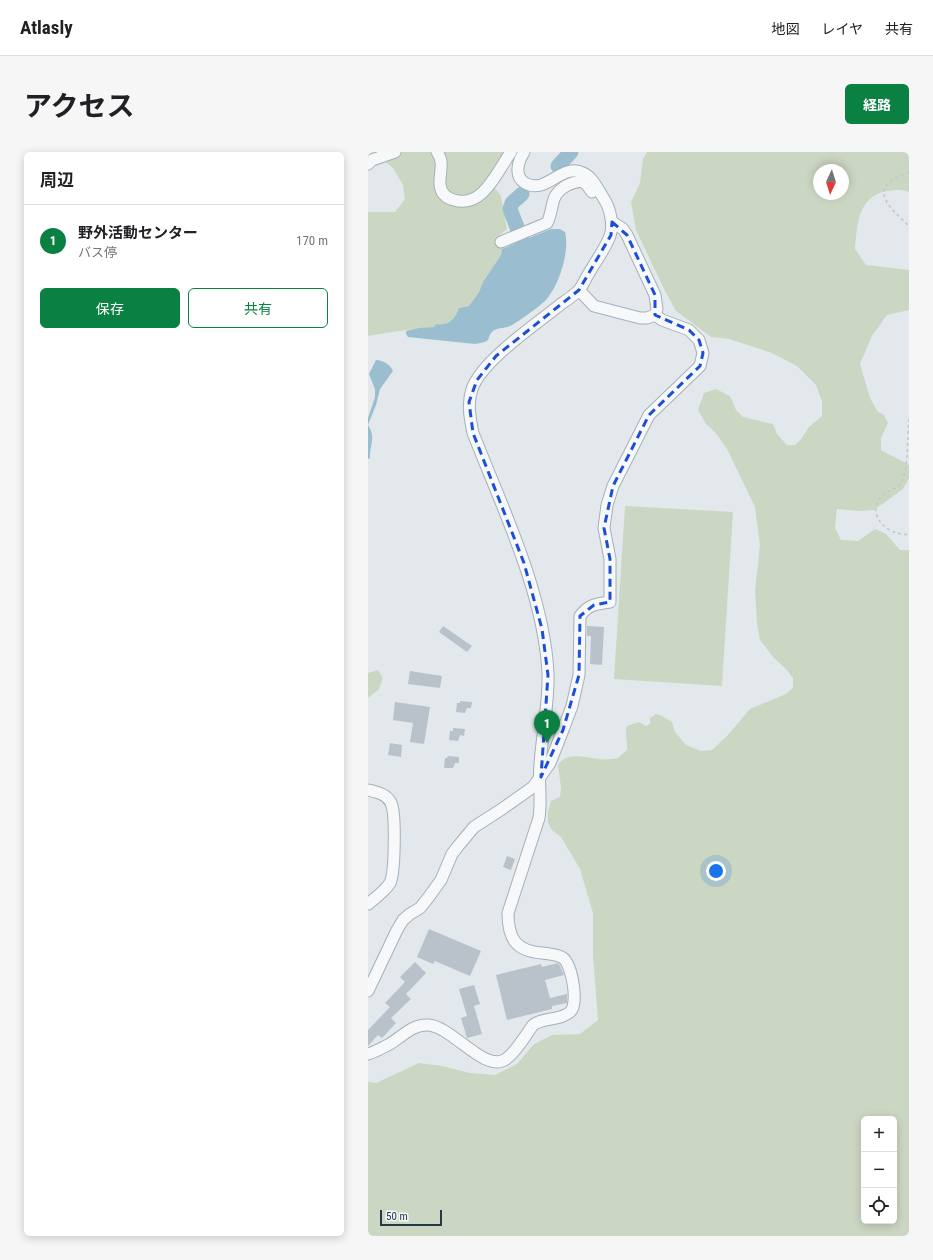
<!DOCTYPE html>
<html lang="ja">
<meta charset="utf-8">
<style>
body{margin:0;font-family:"Roboto Condensed","Noto Sans JP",sans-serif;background:#f6f6f6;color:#202124}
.controls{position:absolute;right:12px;bottom:12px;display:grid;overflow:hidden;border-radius:6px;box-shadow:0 2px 10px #0003}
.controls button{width:36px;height:36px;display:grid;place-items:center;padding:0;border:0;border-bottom:1px solid #e0e0e0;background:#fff;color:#202124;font:20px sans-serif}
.compass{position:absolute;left:445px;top:12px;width:36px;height:36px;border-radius:50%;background:#fff;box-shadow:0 2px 10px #0003;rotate:184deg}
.scale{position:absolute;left:12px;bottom:10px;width:62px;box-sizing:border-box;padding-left:4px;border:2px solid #283946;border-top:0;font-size:11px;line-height:14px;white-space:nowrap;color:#283946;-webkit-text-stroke:3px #f3f6f9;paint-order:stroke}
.you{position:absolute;left:348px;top:719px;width:14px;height:14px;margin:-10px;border:3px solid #fff;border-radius:50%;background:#1a73e8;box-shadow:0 0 0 6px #1a73e833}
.badge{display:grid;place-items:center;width:26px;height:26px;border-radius:50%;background:#0b8043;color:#fff;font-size:13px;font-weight:700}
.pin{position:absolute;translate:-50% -33px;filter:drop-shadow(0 1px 2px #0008)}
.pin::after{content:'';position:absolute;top:21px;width:14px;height:12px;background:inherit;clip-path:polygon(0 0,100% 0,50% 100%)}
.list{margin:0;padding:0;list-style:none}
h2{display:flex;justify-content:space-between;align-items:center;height:52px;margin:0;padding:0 16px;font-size:17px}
h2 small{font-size:13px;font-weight:400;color:#757577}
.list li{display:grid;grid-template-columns:26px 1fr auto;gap:12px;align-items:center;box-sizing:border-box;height:72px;padding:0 16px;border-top:1px solid #e0e0e0}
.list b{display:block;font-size:15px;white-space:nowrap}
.list p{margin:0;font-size:13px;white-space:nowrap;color:#757577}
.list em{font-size:13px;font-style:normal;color:#757577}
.actions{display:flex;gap:8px;padding:12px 16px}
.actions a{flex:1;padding:9px 0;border:1px solid #0b8043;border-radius:6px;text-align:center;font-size:14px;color:#0b8043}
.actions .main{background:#0b8043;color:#fff}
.icon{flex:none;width:22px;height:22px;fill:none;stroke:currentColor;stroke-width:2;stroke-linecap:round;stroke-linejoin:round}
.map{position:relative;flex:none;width:541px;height:1084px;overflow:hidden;border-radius:6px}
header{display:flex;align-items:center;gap:24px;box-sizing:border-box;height:56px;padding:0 20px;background:#fff;border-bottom:1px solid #e0e0e0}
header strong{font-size:19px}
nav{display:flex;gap:22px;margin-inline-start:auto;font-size:14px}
.intro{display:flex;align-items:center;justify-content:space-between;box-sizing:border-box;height:96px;padding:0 24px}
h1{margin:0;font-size:28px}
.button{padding:10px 18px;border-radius:6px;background:#0b8043;color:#fff;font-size:14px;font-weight:700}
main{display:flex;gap:24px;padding:0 24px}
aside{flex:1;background:#fff;border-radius:6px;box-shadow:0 2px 10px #0003}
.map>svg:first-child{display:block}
</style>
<header>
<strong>Atlasly</strong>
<nav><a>地図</a><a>レイヤ</a><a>共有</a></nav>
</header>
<div class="intro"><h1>アクセス</h1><a class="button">経路</a></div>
<main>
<aside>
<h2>周辺<small></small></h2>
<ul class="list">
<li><span class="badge">1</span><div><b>野外活動センター</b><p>バス停</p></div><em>170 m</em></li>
</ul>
<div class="actions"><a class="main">保存</a><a>共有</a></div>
</aside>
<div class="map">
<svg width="541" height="1084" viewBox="0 0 541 1084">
<rect width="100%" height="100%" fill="#e2e8ec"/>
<!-- green -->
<g fill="#ccd7c3" fill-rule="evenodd">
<path d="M0 0H149L122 30 133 44 139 77 127 87 134 97 133 103 115 130 111 140 101 154 91 156C87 167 81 174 68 172L66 175C44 177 22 180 0 184V60H27L37 47 35 33 25 16 16 9 0 6Z"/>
<path d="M279 0H541V40C533 37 528 38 519 39 490 44 489 73 487 97L498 113 541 118V158L519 163 504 184 492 212 502 246 510 260 516 263 520 271 513 286V298L541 313V326L535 337 506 358 491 359 469 357 467 376 473 388 490 389 507 377 518 382 532 398H541V1084H0V930L8 931 51 911 74 914 102 921 127 923 149 912 166 892 184 883 212 882 230 868 225 804V761L212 717 193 685 184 678 180 671V660L183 649 192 645 193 636 190 613C200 599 216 606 231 607 238 608 244 607 250 606L259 598C260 589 256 582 259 574L271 570 278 574 282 572V566L288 562 294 564 304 570 307 580 318 593 333 599 344 598 359 584 382 557 418 542 425 536V526L418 517 405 505 392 488 389 471 387 439 392 393 387 355 359 297 347 280 338 272 330 258 336 241 348 237 362 244 368 258 375 265 405 272 409 282 419 293H427L433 287 441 275 454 264V249L448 233 429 214 404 201 386 195 361 187 343 185 308 159 296 137 268 78 263 50 272 31 275 7ZM451 18H475V42H451ZM496 967H526V1069H496Z"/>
<path d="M257 354 365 360 354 534 246 527Z"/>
<path d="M10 518 15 526 11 537 0 546V521Z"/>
</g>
<!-- water -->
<g fill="#9abed0">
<path d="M183 77H192L197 80C202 100 191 134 177 149 172 154 150 170 144 173 133 179 125 172 120 188L117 190 107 192 40 185 38 182V179L51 176 66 175 68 172C81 174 87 167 91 156L101 154 111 140 115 130 133 103 134 97Z"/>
<path d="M8 208C15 208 23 213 25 219L12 237 8 253 0 273C8 285 2 292 2 306L0 307V266L7 245V237L1 222Z"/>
</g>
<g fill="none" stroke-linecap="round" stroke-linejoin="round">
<!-- river -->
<g stroke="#9abed0" stroke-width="15">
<path d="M190 14 203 0"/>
<path d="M154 42 144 51 142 57 159 101 157 108"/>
</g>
</g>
<!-- building -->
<g fill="#b9c2cb">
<path d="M75 474 104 494 99 500 71 480Z"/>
<path d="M219 474 236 475 234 513 222 512 223 484H219Z"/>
<path d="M42 519 74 524 72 536 40 532Z"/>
<path d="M92 549 104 550 103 556H99L97 561 88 560 89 551H92Z"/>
<path d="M27 550 62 555 56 592 42 590 45 571 25 568Z"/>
<path d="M85 576 97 577 96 584 92 583 90 589 81 588 82 579H85Z"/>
<path d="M22 591 34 593 33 605 20 603Z"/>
<path d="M80 604 91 605V611H87L85 616H76L77 606H79Z"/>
<path d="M139 704 147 707 143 718 135 715Z"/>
<path d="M61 777 113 799 102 824 67 809 65 812 49 805Z"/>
<path d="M47 810 58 821 38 842 43 847 23 866 28 871 14 886 10 883 0 894V878L22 855 17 851 37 830 32 825Z"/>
<path d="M190 811 192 814 196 823 177 828 182 846 199 842V851L184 854V857L139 868 128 823 173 812 174 815Z"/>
<path d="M106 833 112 852 106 854 114 882 99 886 93 866 99 864 91 837Z"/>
</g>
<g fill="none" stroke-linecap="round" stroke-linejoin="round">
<!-- minor casing -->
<g stroke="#a6b0b7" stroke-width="13">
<g id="minor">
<path d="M69 0C77 10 71 22 72 33 73 41 78 46 86 48 115 57 130 18 143 0"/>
<path d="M0 12 4 8 27 0"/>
<path d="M244 70 255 77 259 83 287 143 289 157 287 163"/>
<path d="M133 90 179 71C183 64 183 56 186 47 190 36 203 30 214 29L219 33 224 40"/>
<path d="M211 138 226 154 272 166H279L287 163"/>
<path d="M0 638C9 640 19 642 23 651 28 661 27 721 22 731 17 739 7 746 0 752"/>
<path d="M0 839 29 778 35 768 42 762 52 756 60 746 73 728 84 702 91 693 106 675 134 657 165 635 182 611 195 578 204 554 211 523 212 464C221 452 228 452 242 450V407L236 376 239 353 245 334 281 263 332 214 335 201 331 188 321 178 294 168 287 163"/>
<path d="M0 902C7 900 14 896 20 893 33 886 44 872 60 873 84 874 117 922 138 907 149 899 157 884 165 873 175 865 192 869 202 860 211 852 204 813 195 806 189 802 181 802 174 801 148 799 140 787 140 761L171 666C174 646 170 631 172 612 174 582 181 552 180 521 176 441 134 355 105 281 102 266 99 252 104 237 114 208 169 172 193 152 199 148 205 144 210 139 215 134 217 127 221 121 228 109 237 97 242 84 246 73 242 56 236 47 230 38 225 25 215 21 200 13 186 29 173 33 162 36 149 30 150 17 150 11 153 5 156 0"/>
</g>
</g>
<!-- path -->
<g stroke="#c0c6cb" stroke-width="1.5" stroke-dasharray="3 3" stroke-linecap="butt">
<path d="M541 20C536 23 529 25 524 28 502 42 531 64 541 74"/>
<path d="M541 267C539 286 541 312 534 329 530 338 518 338 512 346 502 359 512 375 526 380 530 382 536 382 541 383"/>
</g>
<!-- minor -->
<use href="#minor" stroke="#f6f8fa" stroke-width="11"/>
</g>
<!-- marked area -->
<path fill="none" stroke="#1d4ed8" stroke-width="3" stroke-dasharray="8 5" stroke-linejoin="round" d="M244 70 259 83 287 143V163L321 178 331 188 335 201 332 214 281 263 245 334 236 376 242 407V450L226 453 212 464 211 523 195 578 173 625 180 523 174 477 156 411 105 281 101 250 109 228 128 204 211 138 243 83Z"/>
</svg>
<div class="controls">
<button>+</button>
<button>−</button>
<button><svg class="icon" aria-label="locate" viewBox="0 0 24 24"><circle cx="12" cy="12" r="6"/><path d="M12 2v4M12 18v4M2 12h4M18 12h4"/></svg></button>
</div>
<svg class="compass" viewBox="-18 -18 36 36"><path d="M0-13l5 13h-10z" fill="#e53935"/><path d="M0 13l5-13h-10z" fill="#757577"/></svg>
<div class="scale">50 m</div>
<div class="you"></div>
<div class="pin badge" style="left:179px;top:591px">1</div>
</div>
</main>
